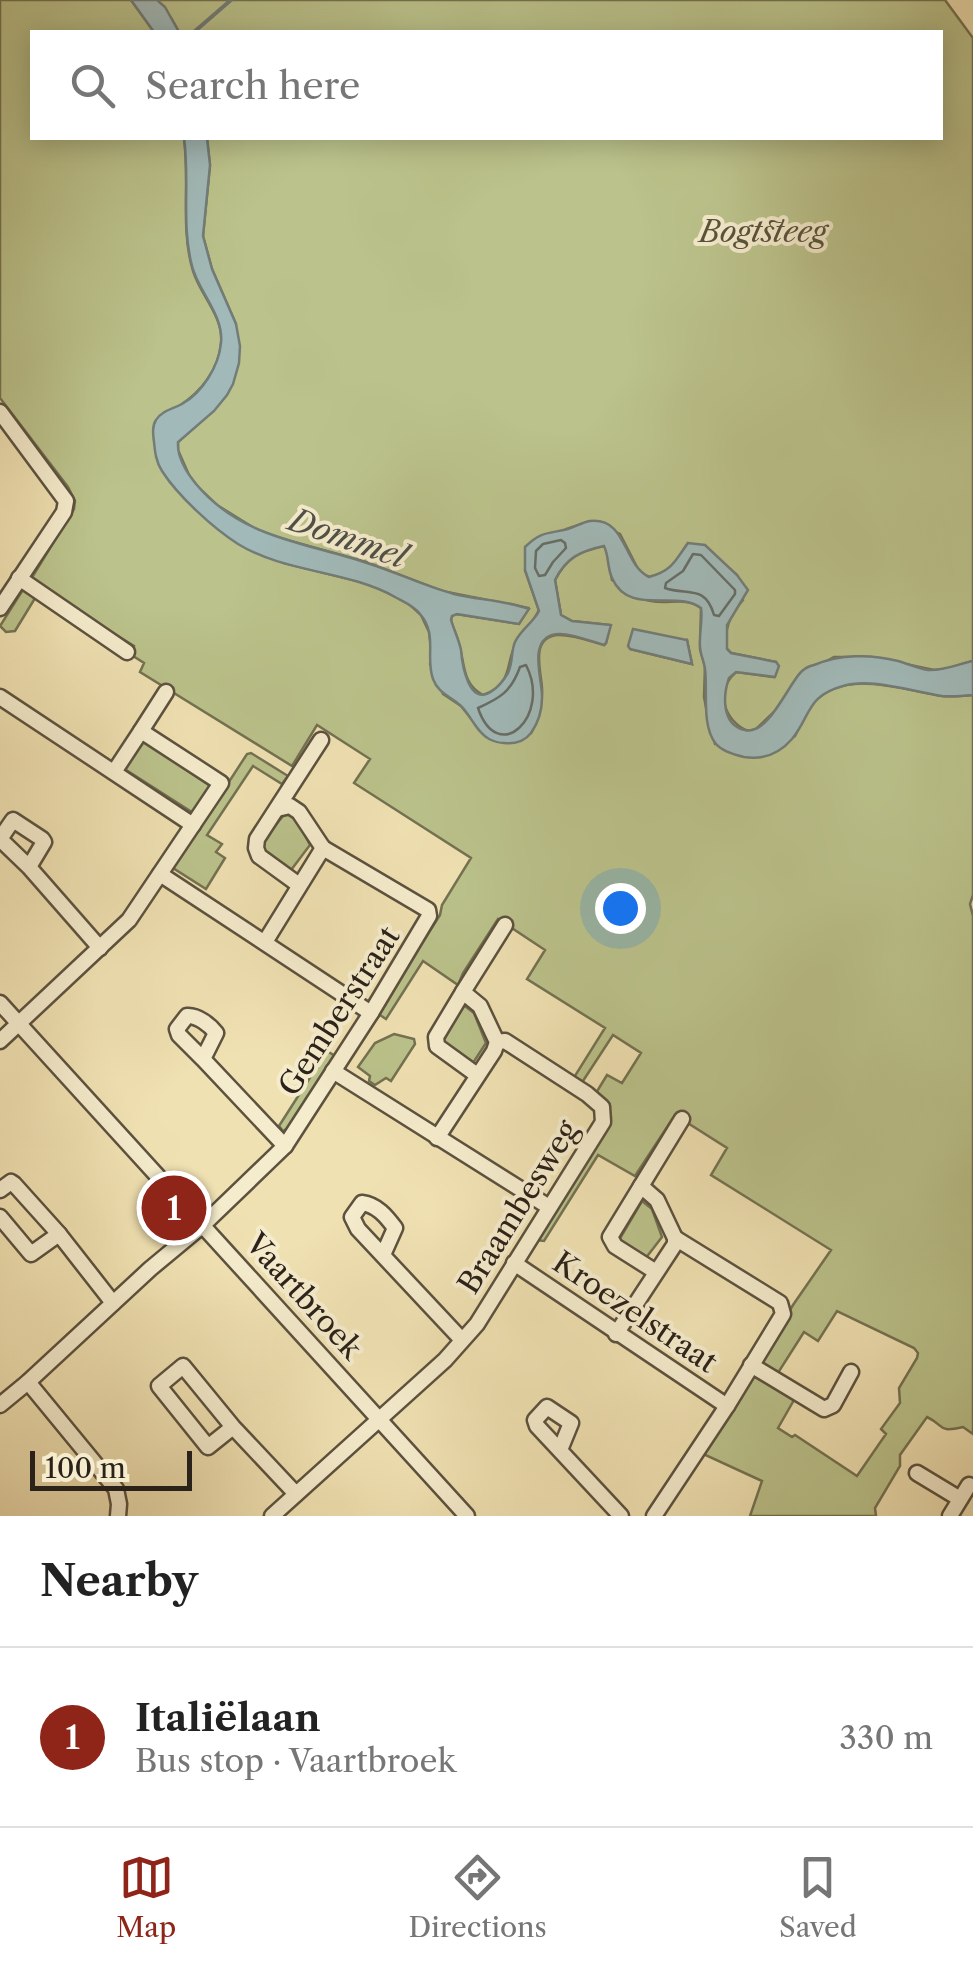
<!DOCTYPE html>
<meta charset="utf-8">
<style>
body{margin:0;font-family:"Libre Caslon Text",serif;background:#f2f2f2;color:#222}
.scale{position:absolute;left:30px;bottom:25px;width:162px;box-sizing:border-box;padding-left:10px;border:5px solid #2b2219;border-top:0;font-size:28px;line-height:35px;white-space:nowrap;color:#2b2219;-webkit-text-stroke:8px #f5eccd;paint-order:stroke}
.you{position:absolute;left:620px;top:908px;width:35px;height:35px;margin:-25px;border:8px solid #fff;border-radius:50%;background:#1a73e8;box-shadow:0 0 0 15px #1a73e833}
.badge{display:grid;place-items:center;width:65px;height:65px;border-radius:50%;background:#8f2418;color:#fff;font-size:32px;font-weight:700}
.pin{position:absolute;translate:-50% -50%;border:5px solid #fff;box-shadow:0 2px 10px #0006}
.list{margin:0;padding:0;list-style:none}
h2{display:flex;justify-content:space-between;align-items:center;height:130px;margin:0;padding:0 40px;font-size:42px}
h2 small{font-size:32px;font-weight:400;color:#767676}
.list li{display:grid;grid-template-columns:65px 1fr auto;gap:30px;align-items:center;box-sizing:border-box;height:180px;padding:0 40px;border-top:2px solid #e0e0e0}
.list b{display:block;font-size:38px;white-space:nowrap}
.list p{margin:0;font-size:32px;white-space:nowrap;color:#767676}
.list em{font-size:32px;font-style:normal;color:#767676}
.icon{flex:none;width:55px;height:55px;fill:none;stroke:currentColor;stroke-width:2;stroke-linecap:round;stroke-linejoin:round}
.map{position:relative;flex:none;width:973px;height:1516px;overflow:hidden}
.search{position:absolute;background:#fff;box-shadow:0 5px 25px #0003;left:30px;right:30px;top:30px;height:110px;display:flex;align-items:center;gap:25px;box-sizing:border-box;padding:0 35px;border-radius:0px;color:#767676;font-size:38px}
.sheet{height:310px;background:#fff}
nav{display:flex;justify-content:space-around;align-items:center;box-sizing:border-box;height:140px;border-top:2px solid #e0e0e0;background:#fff;font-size:28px;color:#767676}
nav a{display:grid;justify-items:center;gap:5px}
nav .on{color:#8f2418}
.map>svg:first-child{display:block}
</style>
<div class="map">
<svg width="973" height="1516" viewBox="0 0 973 1516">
<rect width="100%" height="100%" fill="#f0e1b2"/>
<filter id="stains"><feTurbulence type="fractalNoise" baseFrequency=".002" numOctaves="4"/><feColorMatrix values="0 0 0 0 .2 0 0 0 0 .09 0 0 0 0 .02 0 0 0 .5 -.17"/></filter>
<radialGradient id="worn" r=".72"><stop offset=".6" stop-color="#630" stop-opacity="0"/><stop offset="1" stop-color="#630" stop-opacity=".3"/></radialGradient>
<!-- green -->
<g fill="#bbc28b" stroke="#737252" stroke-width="2.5" fill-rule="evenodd">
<path d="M0 0H131L154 32H32V138H184C190 181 180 228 193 271 200 295 224 317 221 343 219 370 200 393 179 406L170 482 206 518 239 544 284 563 373 585 409 604 421 615 429 632 432 656 430 664 443 694 461 706 486 737 531 733C538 721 543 702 542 688 541 670 530 638 557 635 572 634 590 641 604 645L606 643 610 625 572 621 561 615 555 580C567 557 580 551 604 546L607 550 612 580C623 587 638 599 651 601 669 605 685 596 701 608L700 649 705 666 704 697 710 729 715 744 795 736C801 724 805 711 814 702 847 668 902 690 942 696 952 697 963 696 973 695V895L970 904 973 916V1434L963 1427C937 1433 946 1426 927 1417L900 1455V1466L875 1508 876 1516H750L762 1481 701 1453 752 1373 794 1400 778 1428 792 1437 795 1435 857 1476 886 1434 881 1429 900 1403 899 1388 917 1358 918 1353 914 1348 837 1311 818 1341 804 1332 776 1376 758 1363 793 1305 831 1250 711 1175 727 1148 675 1115 635 1176 598 1155 544 1241 535 1240 611 1118C610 1107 606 1098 596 1093L607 1075 622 1083 641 1053 613 1035 581 1084 573 1079 605 1028 527 979 545 950 498 919 463 973 458 985 423 961 386 1019 377 1013 440 915 442 905 471 858 354 783 370 759 317 725 292 766 140 672 144 663 130 654 134 646 33 584 31 579 74 509 75 501 68 487 0 398ZM687 640 692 664 630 649Z"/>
<path d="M157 0H945L973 38V661L946 669 934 670 872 657H834L797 678 775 711 756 729 748 731C724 721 714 691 736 672L774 677 776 662 731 653 727 649C723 630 730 615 743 600L737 575 721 561 688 543C675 561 673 571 649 577L640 573 620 534 590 521 566 529 525 570 539 610C533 623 523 632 516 644 505 662 514 685 483 695 462 684 465 664 459 644 457 636 453 628 451 620L452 616 456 614 519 624 528 608 442 591 366 562 262 533 217 505 198 487 189 475 178 450V442L213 411 236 324 212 269 203 236 210 165 207 138H940V32H179L171 18Z"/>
<path d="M24 588 37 595 15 631 6 632 0 626Z"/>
<path d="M144 740 212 787 195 814 123 768 140 741Z"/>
<path d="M251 753 288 776 282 784 253 766 207 835 222 844 216 852 225 858 206 889 173 868 247 754Z"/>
<path d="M286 812H290L299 824 310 845 291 870 262 853 260 845Z"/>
<path d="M461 1003 474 1013 486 1043 473 1063 469 1064 442 1044 440 1037Z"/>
<path d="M394 1034 414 1039 415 1044 391 1081 386 1078 375 1085 369 1081 370 1076 358 1067 375 1043Z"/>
<path d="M327 1051 335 1056 288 1128 283 1131 279 1126Z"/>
<path d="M642 1201 652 1209 662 1237 645 1259 619 1240Z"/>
</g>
<!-- water -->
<g fill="#a1bab9" stroke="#727d79" stroke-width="2.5">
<path d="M131 0H157L165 7 179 32H154Z"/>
<path d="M184 138H207L210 165 203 236 212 269 236 324 240 346 239 363 233 384 227 395 214 411 178 442C177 457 187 473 196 484 241 538 304 542 367 563 396 572 424 586 454 594 479 600 504 600 529 609L519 624 457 614 452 616 451 620C454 630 459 640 461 650 462 664 469 708 492 691 498 687 505 678 508 673 513 663 511 651 515 642 521 629 533 623 539 611L525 570V547C541 531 548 534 568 529 575 527 583 522 590 521 627 517 623 565 649 577 672 571 675 561 688 543L705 545 737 575 748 590 727 625V649L731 653 776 662 779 666 775 677 736 672 729 678C723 695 721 725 745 730 768 736 788 685 801 672 805 668 809 666 814 665 840 654 871 654 898 661 908 664 918 668 928 670 944 671 958 664 973 661V695C963 696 952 697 942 696 913 692 871 677 843 686 806 696 811 716 792 739 779 754 763 760 744 757 735 755 722 751 716 744 701 726 708 690 705 669 704 661 700 654 700 646 699 633 703 620 701 608 676 589 629 617 612 578 607 567 609 556 604 546 580 551 566 558 555 580L561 615 572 621 611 625 606 643 604 645C590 641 566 631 552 635 528 643 543 681 542 698 542 710 538 723 531 733 524 742 514 744 504 743 499 743 493 741 489 739 476 732 471 715 460 705 450 696 438 693 433 679 425 658 438 634 420 614 414 606 404 602 395 597 347 570 285 573 238 544 213 528 178 496 162 471 156 462 155 452 154 442 153 434 152 426 156 420 161 411 173 409 182 404 202 393 219 366 221 343 224 315 198 291 192 266 181 224 190 180 184 138Z"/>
<path d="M633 629 687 640 692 664 630 649 628 646Z"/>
</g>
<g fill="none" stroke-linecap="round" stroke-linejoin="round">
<!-- shore -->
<g stroke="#666e69" stroke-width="2.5">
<path d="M561 540 565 543 566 548 553 562 545 575 539 576 535 568 536 551 543 544Z"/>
<path d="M693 554 701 555 735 590V594L719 616 714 615C705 584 687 596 665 588L666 583 683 571Z"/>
<path d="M526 665C552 716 498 767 478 708 500 698 511 692 520 667Z"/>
</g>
<!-- stream -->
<path stroke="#727d79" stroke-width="4" d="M194 32 231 0"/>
<!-- minor casing -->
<g stroke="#5c523f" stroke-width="19">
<g id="minor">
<path d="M0 412 66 501 64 512 0 608"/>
<path d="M19 578 127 652"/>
<path d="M0 697 193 825"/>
<path d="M141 731 166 692"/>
<path d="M277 809 290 806 299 812 323 848"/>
<path d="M29 867 44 842 42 839 13 820 0 839 29 867 100 948"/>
<path d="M160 874 371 1013"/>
<path d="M299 885 259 856 256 848 257 839 321 740"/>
<path d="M463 992 505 925"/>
<path d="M0 1003 467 1516"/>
<path d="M0 1041 129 920 221 783 141 731 114 772"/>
<path d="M203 1059 179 1035 177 1029 187 1016C197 1015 210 1025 216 1033L203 1059 285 1146"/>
<path d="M333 1071 549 1207"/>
<path d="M437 1138 494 1051 497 1042 480 1006 463 992 436 1037 437 1046 477 1075"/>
<path d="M0 1190 11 1182 14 1184 59 1234 113 1303"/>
<path d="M0 1217 31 1254 59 1234"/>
<path d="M383 1255 395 1228C386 1216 377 1205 362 1203L352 1217 358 1229 462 1340"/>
<path d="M514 1263 727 1406"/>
<path d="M656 1272 615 1246 610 1237 682 1119"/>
<path d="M616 1334 675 1244V1238L657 1200 641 1186"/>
<path d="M751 1365 824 1409 833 1405 851 1372"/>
<path d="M28 1382 116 1489 119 1504 118 1516"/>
<path d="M0 1405 28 1382 150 1269 203 1225 285 1146 371 1013 429 916 428 910 323 848 265 942"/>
<path d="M233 1427 208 1447 159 1386 183 1366 233 1427 296 1494"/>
<path d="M560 1450 571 1423 547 1407 535 1420 537 1426 621 1516"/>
<path d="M917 1473 960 1499"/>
<path d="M272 1516 445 1360 477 1324 603 1122 602 1107 587 1094 505 1041 497 1042"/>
<path d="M654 1516 727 1406 783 1314 780 1303 675 1238"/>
<path d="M950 1516 969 1485"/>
</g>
</g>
<!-- minor -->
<use href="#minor" stroke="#f5eccd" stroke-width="14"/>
</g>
<g text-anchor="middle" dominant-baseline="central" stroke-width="8" stroke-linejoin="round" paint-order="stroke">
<!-- park labels -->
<g font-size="30" font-style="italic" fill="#56523b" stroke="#f5eccd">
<text x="763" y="231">Bogtsteeg</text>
</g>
<!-- street labels -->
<g font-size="30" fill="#2b2219" stroke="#f5eccd">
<text transform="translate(339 1011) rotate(-57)">Gemberstraat</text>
<text transform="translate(518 1207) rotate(-58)">Braambesweg</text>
<text transform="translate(304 1296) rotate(48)">Vaartbroek</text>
<text transform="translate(635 1312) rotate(34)">Kroezelstraat</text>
</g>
<!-- water labels -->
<g font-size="32" font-style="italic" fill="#4e5049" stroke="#f5eccd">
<text transform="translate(348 538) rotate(19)">Dommel</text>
</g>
</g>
<rect width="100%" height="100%" filter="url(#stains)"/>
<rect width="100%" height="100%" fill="url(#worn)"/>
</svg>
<div class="scale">100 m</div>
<div class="you"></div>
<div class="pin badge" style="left:174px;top:1208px">1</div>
<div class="search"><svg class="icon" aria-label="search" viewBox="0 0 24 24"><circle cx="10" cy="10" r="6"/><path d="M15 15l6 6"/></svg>Search here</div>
</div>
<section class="sheet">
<h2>Nearby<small></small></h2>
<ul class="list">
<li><span class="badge">1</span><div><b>Italiëlaan</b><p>Bus stop · Vaartbroek</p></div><em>330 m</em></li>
</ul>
</section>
<nav>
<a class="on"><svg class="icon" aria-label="map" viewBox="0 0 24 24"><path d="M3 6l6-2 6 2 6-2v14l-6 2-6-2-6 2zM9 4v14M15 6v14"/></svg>Map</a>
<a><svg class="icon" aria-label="directions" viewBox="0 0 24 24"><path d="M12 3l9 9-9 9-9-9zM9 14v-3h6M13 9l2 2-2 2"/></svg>Directions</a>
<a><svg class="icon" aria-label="saved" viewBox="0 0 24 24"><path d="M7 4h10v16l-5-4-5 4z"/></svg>Saved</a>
</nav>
